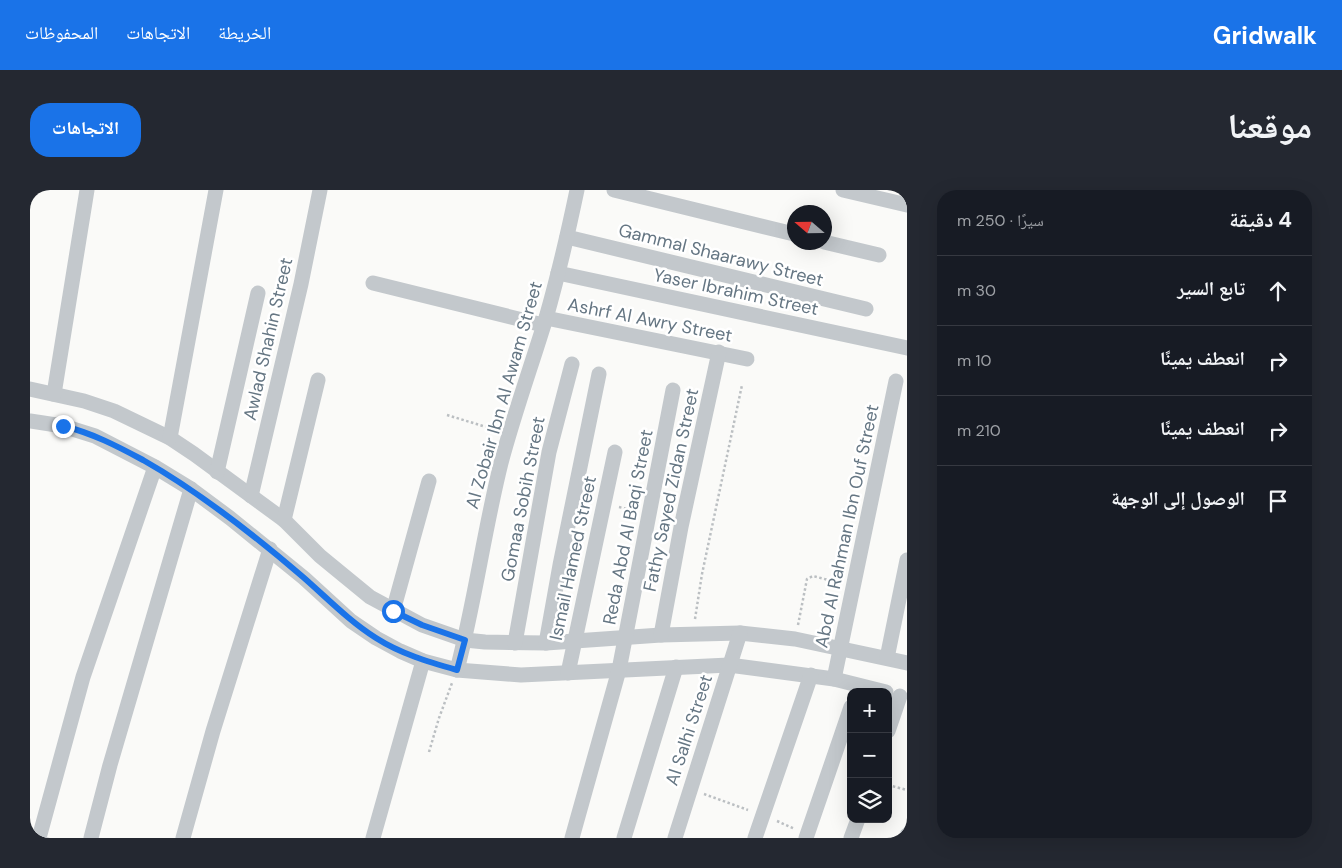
<!DOCTYPE html>
<html lang="ar">
<meta charset="utf-8">
<style>
body{margin:0;font-family:"DM Sans","Noto Naskh Arabic",sans-serif;background:#242831;color:#f1f3f6;direction:rtl}
.controls{position:absolute;right:15px;bottom:15px;display:grid;overflow:hidden;border-radius:10px;box-shadow:0 5px 20px #0002}
.controls button{width:45px;height:45px;display:grid;place-items:center;padding:0;border:0;border-bottom:1px solid #363941;background:#171b24;color:#f1f3f6;font:25px sans-serif}
.compass{position:absolute;left:757px;top:15px;width:45px;height:45px;border-radius:50%;background:#171b24;box-shadow:0 5px 20px #0002;rotate:290deg}
.stop{position:absolute;width:15px;height:15px;margin:-11px;border:4px solid #1a73e8;border-radius:50%;background:#fff}
.stop.end{background:#1a73e8;border-color:#fff;box-shadow:0 1px 5px #0008}
.list{margin:0;padding:0;list-style:none}
h2{display:flex;justify-content:space-between;align-items:center;height:65px;margin:0;padding:0 20px;font-size:21px}
h2 small{font-size:16px;font-weight:400;color:#9ea1a6}
.list li{display:grid;grid-template-columns:32px 1fr auto;gap:15px;align-items:center;box-sizing:border-box;height:70px;padding:0 20px;border-top:1px solid #363941}
.list b{display:block;font-size:19px;white-space:nowrap}
.list em{font-size:16px;font-style:normal;color:#9ea1a6}
.icon{flex:none;width:28px;height:28px;fill:none;stroke:currentColor;stroke-width:2;stroke-linecap:round;stroke-linejoin:round}
.map{position:relative;flex:none;width:877px;height:648px;overflow:hidden;direction:ltr;border-radius:20px}
header{display:flex;align-items:center;gap:30px;box-sizing:border-box;height:70px;padding:0 25px;background:#1a73e8;color:#fff}
header strong{font-size:24px}
nav{display:flex;gap:28px;margin-inline-start:auto;font-size:18px}
.intro{display:flex;align-items:center;justify-content:space-between;box-sizing:border-box;height:120px;padding:0 30px}
h1{margin:0;font-size:35px}
.button{padding:12px 22px;border-radius:20px;background:#1a73e8;color:#fff;font-size:18px;font-weight:700}
main{display:flex;gap:30px;padding:0 30px}
aside{flex:1;background:#171b24;border-radius:20px;box-shadow:0 5px 20px #0002}
.map>svg:first-child{display:block}
</style>
<header>
<strong>Gridwalk</strong>
<nav><a>الخريطة</a><a>الاتجاهات</a><a>المحفوظات</a></nav>
</header>
<div class="intro"><h1>موقعنا</h1><a class="button">الاتجاهات</a></div>
<main>
<aside>
<h2>4 دقيقة<small>سيرًا · 250 m</small></h2>
<ul class="list">
<li><svg class="icon" aria-label="ahead" viewBox="0 0 24 24"><path d="M12 20V5M6 11l6-6 6 6"/></svg><div><b>تابع السير</b></div><em>30 m</em></li>
<li><svg class="icon" aria-label="right" viewBox="0 0 24 24"><path d="M7 20v-9h11M14 6l5 5-5 5"/></svg><div><b>انعطف يمينًا</b></div><em>10 m</em></li>
<li><svg class="icon" aria-label="right" viewBox="0 0 24 24"><path d="M7 20v-9h11M14 6l5 5-5 5"/></svg><div><b>انعطف يمينًا</b></div><em>210 m</em></li>
<li><svg class="icon" aria-label="arrive" viewBox="0 0 24 24"><path d="M6 21V4h12l-3 4 3 4H6"/></svg><div><b>الوصول إلى الوجهة</b></div></li>
</ul>
</aside>
<div class="map">
<svg width="877" height="648" viewBox="0 0 877 648">
<rect width="100%" height="100%" fill="#fafaf8"/>
<g fill="none" stroke-linecap="round" stroke-linejoin="round">
<!-- path -->
<g stroke="#bbbfc2" stroke-width="2.5" stroke-dasharray="2.5 2.5" stroke-linecap="butt">
<path d="M417 225 466 240"/>
<path d="M589 317 605 321"/>
<path d="M665 429 672 384 712 195"/>
<path d="M768 435 777 389 783 386 810 393"/>
<path d="M399 562 409 528 422 493"/>
<path d="M858 595 877 600"/>
<path d="M674 604 718 620"/>
<path d="M747 631 765 639"/>
</g>
<!-- minor -->
<g stroke="#c3c8cc" stroke-width="15">
<path d="M584 0 764 44"/>
<path d="M813 0 877 15"/>
<path d="M537 47 836 119"/>
<path d="M794 52 849 65"/>
<path d="M528 83 877 158"/>
<path d="M343 93 513 135"/>
<path d="M516 128 717 169"/>
<path d="M0 199 54 211 84 221 140 248 164 264 254 330 290 366 340 407 392 435 435 450 455 452 516 453 631 445 710 443 765 449 877 473"/>
<path d="M24 204 57 0"/>
<path d="M0 231 33 236 65 246 125 277 161 299 200 328 274 388 321 431 346 448 370 461 393 471 427 480 491 485 699 475 804 489 856 502"/>
<path d="M140 248 186 0"/>
<path d="M187 282 228 103"/>
<path d="M221 306 271 94 290 0"/>
<path d="M254 330 288 190"/>
<path d="M363 421 399 291"/>
<path d="M631 445 651 337 689 162"/>
<path d="M485 453 519 262 542 174"/>
<path d="M516 453 530 375 569 184"/>
<path d="M857 468 877 370"/>
<path d="M427 480C445 411 454 341 471 273 484 224 501 177 516 128 528 86 538 43 547 0"/>
<path d="M538 483 585 262"/>
<path d="M804 489 866 191"/>
<path d="M858 541 870 506"/>
<path d="M9 648 53 487 125 277"/>
<path d="M61 648 80 575 161 299"/>
<path d="M153 648 183 541 240 359"/>
<path d="M343 648 393 471"/>
<path d="M542 648 589 480 643 200"/>
<path d="M594 648 646 477"/>
<path d="M645 648 710 443"/>
<path d="M725 648 781 485"/>
<path d="M776 648 821 517"/>
<path d="M821 648 828 629"/>
<path d="M876 648 877 645"/>
</g>
</g>
<g fill="none" stroke-linecap="round" stroke-linejoin="round">
<!-- route -->
<path stroke="#1a73e8" stroke-width="6" d="M33 236C62 243 87 256 113 270 171 303 223 344 273 387 297 408 319 431 346 448 371 464 399 472 427 480L435 450 392 435 363 421"/>
</g>
<g text-anchor="middle" dominant-baseline="central" stroke-width="5" stroke-linejoin="round" paint-order="stroke">
<!-- street labels -->
<g font-size="18" fill="#657683" stroke="#fff">
<text transform="translate(691 65) rotate(14)">Gammal Shaarawy Street</text>
<text transform="translate(706 102) rotate(12)">Yaser Ibrahim Street</text>
<text transform="translate(620 130) rotate(11)">Ashrf Al Awry Street</text>
<text transform="translate(238 149) rotate(-77)">Awlad Shahin Street</text>
<text transform="translate(474 205) rotate(-74)">Al Zobair Ibn Al Awam Street</text>
<text transform="translate(641 300) rotate(-78)">Fathy Sayed Zidan Street</text>
<text transform="translate(493 309) rotate(-79)">Gomaa Sobih Street</text>
<text transform="translate(817 336) rotate(-78)">Abd Al Rahman Ibn Ouf Street</text>
<text transform="translate(598 337) rotate(-79)">Reda Abd Al Baqi Street</text>
<text transform="translate(543 368) rotate(-78)">Ismail Hamed Street</text>
<text transform="translate(659 540) rotate(-72)">Al Salhi Street</text>
</g>
</g>
</svg>
<div class="controls">
<button>+</button>
<button>−</button>
<button><svg class="icon" aria-label="layers" viewBox="0 0 24 24"><path d="M12 4l9 5-9 5-9-5zM3 14l9 5 9-5"/></svg></button>
</div>
<svg class="compass" viewBox="-18 -18 36 36"><path d="M0-13l5 13h-10z" fill="#e53935"/><path d="M0 13l5-13h-10z" fill="#9ea1a6"/></svg>
<div class="stop" style="left:363px;top:421px"></div>
<div class="stop end" style="left:33px;top:236px"></div>
</div>
</main>
